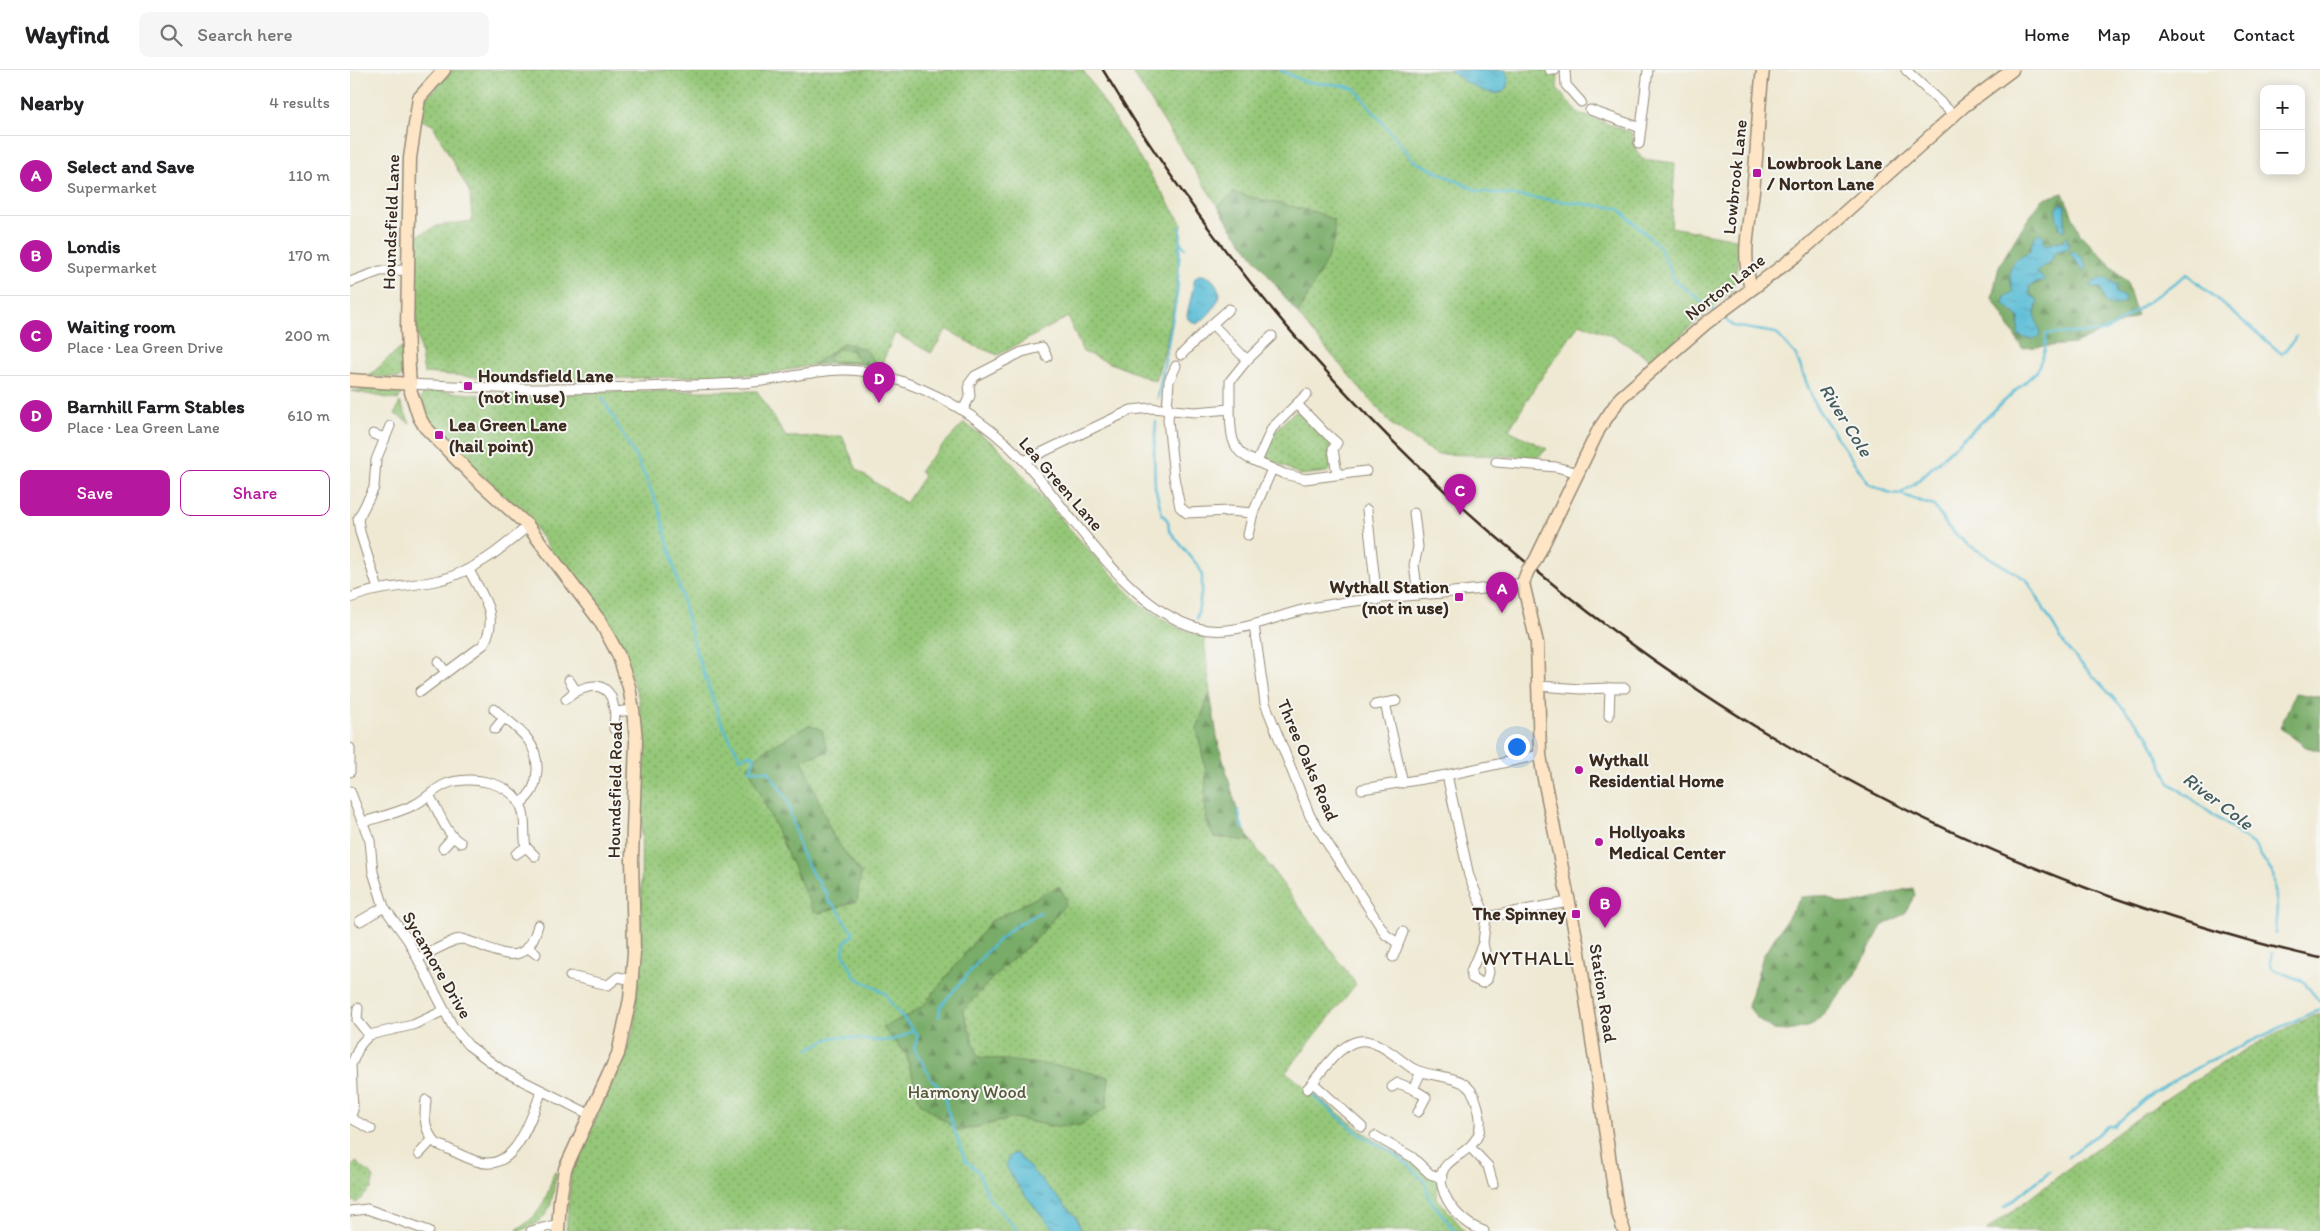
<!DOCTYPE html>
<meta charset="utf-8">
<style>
body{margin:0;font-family:Itim,sans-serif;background:#f6f6f6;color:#202124}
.controls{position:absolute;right:15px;top:15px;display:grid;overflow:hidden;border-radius:10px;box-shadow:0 2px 12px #0003}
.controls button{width:45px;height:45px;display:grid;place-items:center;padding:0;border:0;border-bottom:1px solid #e0e0e0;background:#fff;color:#202124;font:25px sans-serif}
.you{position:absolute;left:1166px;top:676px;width:18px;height:18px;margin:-12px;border:4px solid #fff;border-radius:50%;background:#1a73e8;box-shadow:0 0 0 8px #1a73e833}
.badge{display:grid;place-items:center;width:32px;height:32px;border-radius:50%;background:#b5179e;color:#fff;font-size:16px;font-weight:700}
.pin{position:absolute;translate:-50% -41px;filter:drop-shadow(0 1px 2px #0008)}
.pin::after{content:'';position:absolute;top:26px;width:18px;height:15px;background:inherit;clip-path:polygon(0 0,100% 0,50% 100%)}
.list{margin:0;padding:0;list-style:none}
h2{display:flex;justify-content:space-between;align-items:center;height:65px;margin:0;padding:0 20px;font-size:21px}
h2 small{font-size:16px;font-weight:400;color:#757577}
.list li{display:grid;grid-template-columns:32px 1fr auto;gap:15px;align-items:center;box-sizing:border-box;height:80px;padding:0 20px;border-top:1px solid #e0e0e0}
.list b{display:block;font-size:19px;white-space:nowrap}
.list p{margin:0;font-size:16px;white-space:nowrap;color:#757577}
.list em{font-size:16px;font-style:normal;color:#757577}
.actions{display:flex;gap:10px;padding:15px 20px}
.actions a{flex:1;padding:11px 0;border:1px solid #b5179e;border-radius:10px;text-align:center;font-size:18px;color:#b5179e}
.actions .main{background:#b5179e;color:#fff}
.icon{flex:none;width:28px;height:28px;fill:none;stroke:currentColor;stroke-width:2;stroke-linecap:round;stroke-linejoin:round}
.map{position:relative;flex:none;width:1970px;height:1161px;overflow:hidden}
header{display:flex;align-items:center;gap:30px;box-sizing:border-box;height:70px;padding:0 25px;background:#fff;border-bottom:1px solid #e0e0e0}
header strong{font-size:24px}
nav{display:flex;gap:28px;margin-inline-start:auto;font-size:18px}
.search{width:350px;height:45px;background:#f6f6f6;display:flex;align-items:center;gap:12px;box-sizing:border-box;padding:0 18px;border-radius:10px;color:#757577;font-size:19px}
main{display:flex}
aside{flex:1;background:#fff}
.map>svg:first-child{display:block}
</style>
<header>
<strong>Wayfind</strong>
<div class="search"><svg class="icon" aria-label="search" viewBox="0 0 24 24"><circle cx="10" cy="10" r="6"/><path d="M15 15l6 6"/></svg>Search here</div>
<nav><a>Home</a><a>Map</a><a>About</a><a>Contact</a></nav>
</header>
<main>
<aside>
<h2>Nearby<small>4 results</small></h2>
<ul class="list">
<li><span class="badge">A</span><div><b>Select and Save</b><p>Supermarket</p></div><em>110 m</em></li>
<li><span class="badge">B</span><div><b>Londis</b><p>Supermarket</p></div><em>170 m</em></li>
<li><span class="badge">C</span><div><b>Waiting room</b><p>Place · Lea Green Drive</p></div><em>200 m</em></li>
<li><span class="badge">D</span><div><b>Barnhill Farm Stables</b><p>Place · Lea Green Lane</p></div><em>610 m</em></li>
</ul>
<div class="actions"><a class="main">Save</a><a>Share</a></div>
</aside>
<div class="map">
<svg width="1970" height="1161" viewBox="0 0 1970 1161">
<defs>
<pattern id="green-dots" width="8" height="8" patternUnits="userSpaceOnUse" patternTransform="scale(1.25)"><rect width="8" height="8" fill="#95c778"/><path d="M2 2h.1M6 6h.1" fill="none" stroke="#7ba262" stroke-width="1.8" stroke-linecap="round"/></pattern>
<pattern id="forest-firs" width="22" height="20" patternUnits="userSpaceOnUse" patternTransform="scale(1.25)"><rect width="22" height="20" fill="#78ac68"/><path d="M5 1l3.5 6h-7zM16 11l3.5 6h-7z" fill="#648c55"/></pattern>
<pattern id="wetland-marsh" width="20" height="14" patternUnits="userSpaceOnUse" patternTransform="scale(1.25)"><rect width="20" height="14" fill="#95c778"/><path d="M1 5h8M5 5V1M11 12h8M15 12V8" fill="none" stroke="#7ba262"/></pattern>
<pattern id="water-ripples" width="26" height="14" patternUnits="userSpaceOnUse" patternTransform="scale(1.25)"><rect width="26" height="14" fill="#57bcd6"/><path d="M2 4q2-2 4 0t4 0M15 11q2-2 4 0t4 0" fill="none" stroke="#4999ad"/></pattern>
</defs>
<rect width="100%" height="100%" fill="#f6f6f2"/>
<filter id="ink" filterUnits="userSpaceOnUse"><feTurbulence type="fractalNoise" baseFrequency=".02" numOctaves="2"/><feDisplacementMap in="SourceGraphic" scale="10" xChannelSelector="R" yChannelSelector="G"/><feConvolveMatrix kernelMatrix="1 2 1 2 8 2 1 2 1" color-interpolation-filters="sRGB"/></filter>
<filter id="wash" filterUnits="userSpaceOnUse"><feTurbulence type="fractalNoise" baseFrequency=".0096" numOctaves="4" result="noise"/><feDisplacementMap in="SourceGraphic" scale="20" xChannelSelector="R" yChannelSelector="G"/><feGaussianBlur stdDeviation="1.12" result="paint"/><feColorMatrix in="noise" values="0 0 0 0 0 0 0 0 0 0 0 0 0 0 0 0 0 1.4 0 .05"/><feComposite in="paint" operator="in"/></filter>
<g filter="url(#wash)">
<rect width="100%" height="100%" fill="#efe9d3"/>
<!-- green -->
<g fill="url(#green-dots)" stroke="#68784b" fill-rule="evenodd">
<path d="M102 0H733L832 154 826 225 813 287 805 311 733 282 718 247 648 285 625 276 597 259 581 283 545 263 530 298 515 279 494 273 463 295 417 304 182 311 74 303 67 259 63 168 87 156 122 151 120 123 83 55 69 49 75 29Z"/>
<path d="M781 0H1189L1208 4 1207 19 1228 43 1282 63 1285 78 1292 89 1325 93 1321 157 1391 170 1383 219 1302 291 1267 268 1230 253 1185 317 1159 360 1197 379 1188 387 1086 384 1042 355 961 261 881 157Z"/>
<path d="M50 278 53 279 54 300 49 308 19 306Z"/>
<path d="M29 318H44L52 323 48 330 1 321Z"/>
<path d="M82 320 130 325H196L282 321H407L436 367 492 366 507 400 556 433 574 406 570 401 574 395 614 353 647 376 734 475 791 535 826 557 854 567 860 623 847 659 856 701 855 732 857 753 864 767 901 771 1006 914 936 1002 1010 1060 1088 1110 1087 1128 1115 1161H216L221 1103 274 988 283 962 288 914 291 856 292 682 289 629 271 578 180 451 76 353 68 335 74 322ZM478 682 451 689 483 766 511 804 463 840 398 696ZM641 851 687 868 653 897 613 940 628 987 759 1007 756 1038 701 1056 664 1048 609 1061 570 1033 556 984 532 957 558 946 574 935Z"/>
<path d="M50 332 60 353 45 344Z"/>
<path d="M944 342 950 343 981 375 979 382 981 398 977 402 951 405 917 388C914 370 932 354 944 342Z"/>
<path d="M1970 943V1161H1636C1742 1082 1848 995 1970 943Z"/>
<path d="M6 1092 24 1107 21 1119 7 1133 0 1129V1098Z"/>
<path d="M204 1102 207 1103C200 1135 204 1150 168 1161L167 1159C191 1146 197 1128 204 1102Z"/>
</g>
<!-- forest -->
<g fill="url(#forest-firs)" stroke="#5a6b43" fill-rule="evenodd">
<path d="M884 123 965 142 984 150 985 168 975 193 948 244 881 157 868 136Z"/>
<path d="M1713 123 1730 164 1777 212 1787 246 1725 274 1672 278 1642 228 1649 196 1673 156 1693 129ZM1717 166 1691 199 1686 202 1692 207 1690 213 1679 216 1680 225 1687 237 1685 244 1690 265 1668 255 1669 248 1660 241 1664 223 1661 212 1670 187C1678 184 1680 180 1681 173L1693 172 1696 175 1713 170ZM1768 215 1765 223 1774 227 1754 230 1751 218 1748 216Z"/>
<path d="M494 273 515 279 530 298 502 293 463 295Z"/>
<path d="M860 623 868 672 891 754 901 771 864 767 857 753 855 732 856 701 847 659Z"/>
<path d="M1945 623 1970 627V681L1956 677 1930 658Z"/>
<path d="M459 655 472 660 478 682 452 689 483 766 511 804 507 831 469 843 463 840 398 696 412 682Z"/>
<path d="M709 816 716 829 715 835 687 868 653 897 613 940 628 987 717 997 759 1007 756 1038 731 1055 701 1056 664 1048 609 1061 570 1033 556 984 532 957 558 946 574 935 641 851Z"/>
<path d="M1563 818 1565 825 1554 844 1532 856 1504 907 1475 943 1461 956 1438 961 1423 960 1407 948 1398 936 1413 886 1451 827C1457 827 1466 825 1471 826 1483 828 1487 835 1501 834 1523 831 1542 821 1563 818Z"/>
</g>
<!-- wetland -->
<path fill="url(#wetland-marsh)" stroke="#68784b" d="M489 279 501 280 510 292 481 291 478 286Z"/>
<!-- water -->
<g fill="url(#water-ripples)" stroke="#49737a">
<path d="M1098 0H1154L1159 6C1158 43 1114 11 1098 0Z"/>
<path d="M1710 133 1715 135V160L1712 161C1707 152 1703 142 1710 133Z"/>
<path d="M1689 163 1694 166 1693 172 1696 175 1713 170 1717 166 1719 178 1705 182 1701 191 1686 202 1695 210 1679 216 1680 225 1688 230 1685 244 1690 265 1684 269 1675 268 1668 264 1669 247 1654 234 1655 227 1663 222C1660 209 1656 194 1671 187 1674 185 1678 184 1680 180 1683 172 1681 168 1689 163Z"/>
<path d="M1723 181 1733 188 1737 198 1734 201 1719 182Z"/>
<path d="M848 205C861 204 867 213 870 224 867 236 857 249 846 254L838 249 837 245 845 208Z"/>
<path d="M1755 208 1768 215 1765 222 1774 227 1775 232 1765 236 1758 235 1754 230 1751 218H1744L1740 215 1749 209Z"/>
<path d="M666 1083 726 1147 732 1161H707C699 1156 659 1107 657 1097 656 1094 658 1089 659 1086Z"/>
</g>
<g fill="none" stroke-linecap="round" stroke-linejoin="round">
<!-- stream -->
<g stroke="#57bcd6" stroke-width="2.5">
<path d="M930 0 955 12 991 15 1005 19 1064 91 1128 121 1268 138 1310 177 1324 210 1364 241"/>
<path d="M830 172 835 178"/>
<path d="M1371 246 1383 256 1426 263 1446 285 1465 335 1519 414 1540 423 1550 424 1584 436 1597 456 1617 474 1677 510 1716 577 1798 665 1820 713 1904 775 1923 804 1927 836 1925 864"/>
<path d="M252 327 289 393 309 439 345 578 370 650 390 688 398 684 405 687 400 700 418 701 437 729 450 780 464 807 469 810 470 817 477 823 478 831C495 841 489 851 503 861V865L495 872 493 882 505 907 536 924 542 935 565 962"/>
<path d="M808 328 827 225 831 156"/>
<path d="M806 352 804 384 805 417 812 444 818 451 819 460 849 497 852 505V518L847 549"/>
<path d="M1550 424 1563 415 1687 301 1695 280 1696 264 1751 262 1764 256 1837 204 1932 284 1947 266"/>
<path d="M888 740 891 752"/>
<path d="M891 754 894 759"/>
<path d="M1922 883 1920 892 1923 899 1953 911 1970 932"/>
<path d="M589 947 590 937 638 880 661 859 690 842"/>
<path d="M566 963 568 965 564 978 581 1008 594 1023 597 1039 615 1090 628 1101 640 1130 668 1161"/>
<path d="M459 979C467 975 479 966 488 967 515 967 538 979 563 960"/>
<path d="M962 1025 1012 1066 1040 1081 1059 1095 1075 1112 1079 1128 1105 1161"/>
<path d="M1718 1087 1758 1056H1764L1798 1026 1855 993 1970 939"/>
<path d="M1654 1137 1700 1101"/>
</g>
</g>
</g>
<g filter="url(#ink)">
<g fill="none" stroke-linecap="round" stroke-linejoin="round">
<!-- street casing -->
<g stroke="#958a78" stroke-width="11">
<g id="street">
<path d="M1200 0H1205"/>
<path d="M1215 0 1216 15 1231 32"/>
<path d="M1556 0 1604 45"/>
<path d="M1240 40 1291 58"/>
<path d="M1289 74 1298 0"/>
<path d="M0 212 30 201 57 200"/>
<path d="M862 254 879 239"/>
<path d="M831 285 862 254 897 290 880 311V339"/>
<path d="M897 290 922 266"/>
<path d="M61 314C103 316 146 319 189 319 256 319 323 316 390 313 443 311 481 290 535 306 588 321 636 351 674 391 721 442 778 540 848 558 886 568 925 545 961 538 1031 524 1103 526 1173 513"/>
<path d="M947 334 973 361"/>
<path d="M817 339 819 311 826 296"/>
<path d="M819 339 818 350 824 407 830 437 837 443 879 441 903 443 922 399"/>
<path d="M613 340 620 326 619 314 625 306 672 282 692 277 697 287"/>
<path d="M23 364 35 368"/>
<path d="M977 364 987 373 983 379 987 404"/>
<path d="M674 391 781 340 801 338 845 342 880 339C881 358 879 378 898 388L934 404 955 409 1016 401"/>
<path d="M907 392 922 358 957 324"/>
<path d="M1146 392 1206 397 1229 403"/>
<path d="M1017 440 1027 530"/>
<path d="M1064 443 1068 477 1064 495 1068 525"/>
<path d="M898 465 903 443"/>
<path d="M28 519 10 462 8 449 24 418 26 390 40 356"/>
<path d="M0 528C29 516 60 517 90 510 125 501 151 479 178 456"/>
<path d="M904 555 915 633 960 746 1036 865 1048 873"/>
<path d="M88 592 96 602"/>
<path d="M219 610 226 621"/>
<path d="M1189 616 1231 619 1260 618 1259 646"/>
<path d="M1260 618H1275"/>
<path d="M70 622 133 575C151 546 132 526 119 500"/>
<path d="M216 629C227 619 251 607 261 627 263 631 263 637 265 642L283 640"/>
<path d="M1035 633 1053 713"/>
<path d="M1025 635 1046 631"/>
<path d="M144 639C166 658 188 669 187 700 186 716 182 724 170 734"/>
<path d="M145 659 154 648"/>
<path d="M264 659 265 642"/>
<path d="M0 678V702"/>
<path d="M1097 705 1119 806 1136 847 1218 832"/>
<path d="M1012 719 1097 705 1190 685"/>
<path d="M0 721 20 771 23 802 34 837 58 870 103 957 118 975 153 1001 241 1045"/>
<path d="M79 726C90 741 94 763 111 773"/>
<path d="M13 752C30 747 48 743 64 735 75 730 84 719 96 714 118 705 160 711 171 736 177 749 173 764 176 777L185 786"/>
<path d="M93 778 102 768"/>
<path d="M166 784 176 777"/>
<path d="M10 851 34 837"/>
<path d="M1133 873 1139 902 1137 910 1132 913 1122 908 1121 901 1133 873 1136 847"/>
<path d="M177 877 186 884"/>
<path d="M1043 887 1053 862"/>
<path d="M68 888 105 870 112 869C144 877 175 906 188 855"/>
<path d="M220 906 258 915 268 907 282 910"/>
<path d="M8 938 7 950 19 965"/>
<path d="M963 1013 1012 1057"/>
<path d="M1042 1017 1048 1013 1063 1019 1071 1002"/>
<path d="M957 1019C971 1004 987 975 1009 971 1027 968 1048 989 1062 998 1078 1007 1097 1004 1113 1013 1119 1017 1124 1024 1126 1031 1147 1091 1083 1078 1092 1116 1097 1137 1115 1155 1134 1161"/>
<path d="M1063 1019 1076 1027 1068 1042"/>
<path d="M76 1030C74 1047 74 1062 87 1074 100 1079 113 1087 126 1091 166 1105 180 1048 192 1021"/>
<path d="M0 1048 3 1040 1 995 10 975 19 965 63 955 93 941"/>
<path d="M0 1048 21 1059"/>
<path d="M1025 1066 1062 1087 1080 1104 1092 1108"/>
<path d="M1120 1077 1138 1096 1143 1114"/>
<path d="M69 1084 82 1070"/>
<path d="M0 1141 17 1139 79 1161"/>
<path d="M181 1161 208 1154"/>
</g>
</g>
<!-- secondary casing -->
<g stroke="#958a78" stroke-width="15">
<g id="secondary">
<path d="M94 0 69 28 60 88 57 259 60 319 69 347 75 357 122 405 178 456 250 551 268 584 279 617 283 640 286 670 282 789 284 883 280 929 268 984 215 1099 210 1130 208 1161"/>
<path d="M1401 218C1390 182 1401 148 1404 111 1408 74 1408 37 1413 0"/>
<path d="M0 310 61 314"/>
<path d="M1185 491 1249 359 1270 328 1355 254 1447 185 1614 36 1662 0"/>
<path d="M1178 500 1173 513 1187 573 1190 685 1194 709 1229 882 1267 1140 1274 1161"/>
</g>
</g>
<!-- street -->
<use href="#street" stroke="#fff" stroke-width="9"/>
<!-- secondary -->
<use href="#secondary" stroke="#fde5c5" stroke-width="12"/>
<!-- rail -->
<path stroke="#3b2a1e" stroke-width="2.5" d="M753 0C977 375 1330 666 1739 819 1814 846 1892 871 1970 888"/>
<!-- secondary-bridge casing -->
<g stroke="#958a78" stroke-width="15" stroke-linecap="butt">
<path id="secondary-bridge" d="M1178 500 1185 491"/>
</g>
<!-- secondary-bridge -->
<use href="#secondary-bridge" stroke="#fde5c5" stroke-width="12"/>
</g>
</g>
<!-- markers -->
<g fill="#b5179e" stroke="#f6f6f2" stroke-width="2">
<rect x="1402" y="98" width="10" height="10" rx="2.5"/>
<rect x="113" y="311" width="10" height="10" rx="2.5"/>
<rect x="84" y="360" width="10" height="10" rx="2.5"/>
<rect x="1104" y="522" width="10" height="10" rx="2.5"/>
<circle cx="1229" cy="700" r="5"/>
<circle cx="1249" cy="772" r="5"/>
<rect x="1221" y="839" width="10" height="10" rx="2.5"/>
</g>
<g text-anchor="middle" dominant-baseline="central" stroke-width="4" stroke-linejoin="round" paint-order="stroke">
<!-- poi labels -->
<g font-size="18" font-weight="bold" fill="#3b2a1e" stroke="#f6f6f2" text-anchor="start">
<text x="1417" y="93">Lowbrook Lane<tspan x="1417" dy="21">/ Norton Lane</tspan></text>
<text x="128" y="306">Houndsfield Lane<tspan x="128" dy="21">(not in use)</tspan></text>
<text x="99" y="355">Lea Green Lane<tspan x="99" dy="21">(hail point)</tspan></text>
<text x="1099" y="517" text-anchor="end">Wythall Station<tspan x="1099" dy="21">(not in use)</tspan></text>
<text x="1239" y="690">Wythall<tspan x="1239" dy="21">Residential Home</tspan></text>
<text x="1259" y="762">Hollyoaks<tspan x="1259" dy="21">Medical Center</tspan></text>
<text x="1216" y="844" text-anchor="end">The Spinney</text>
</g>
<!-- street labels -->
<g font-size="18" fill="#3b2a1e" stroke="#f6f6f2">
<text transform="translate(1385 107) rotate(-84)">Lowbrook Lane</text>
<text transform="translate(41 152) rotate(-88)">Houndsfield Lane</text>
<text transform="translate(1375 217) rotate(-38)">Norton Lane</text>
<text transform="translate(711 414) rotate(49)">Lea Green Lane</text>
<text transform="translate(958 690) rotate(67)">Three Oaks Road</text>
<text transform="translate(265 720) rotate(-89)">Houndsfield Road</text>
<text transform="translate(87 895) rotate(60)">Sycamore Drive</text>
<text transform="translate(1253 923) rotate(81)">Station Road</text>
</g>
<!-- park labels -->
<g font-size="18" fill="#565939" stroke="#f6f6f2">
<text x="617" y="1022">Harmony Wood</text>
</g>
<!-- water labels -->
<g font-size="19" font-style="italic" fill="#455d5e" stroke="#f6f6f2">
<text transform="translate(1496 350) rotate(58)">River Cole</text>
<text transform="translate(1868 731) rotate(37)">River Cole</text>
</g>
<!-- quarter labels -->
<g font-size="20" letter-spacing="1" fill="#3b2a1e" stroke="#f6f6f2">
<text x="1178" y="888">WYTHALL</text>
</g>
</g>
</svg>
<div class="controls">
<button>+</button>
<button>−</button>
</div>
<div class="you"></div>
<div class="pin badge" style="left:1152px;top:543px">A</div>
<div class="pin badge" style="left:1255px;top:858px">B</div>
<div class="pin badge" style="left:1110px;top:445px">C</div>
<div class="pin badge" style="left:529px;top:333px">D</div>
</div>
</main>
